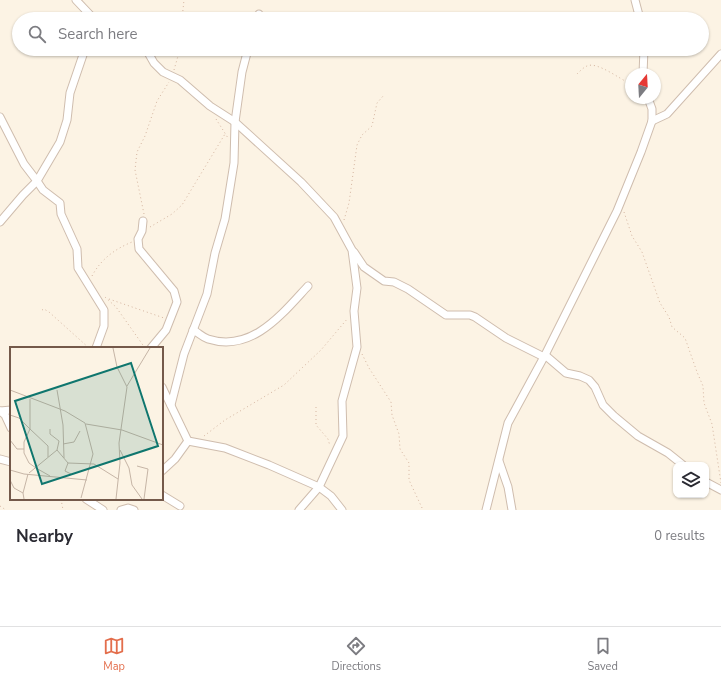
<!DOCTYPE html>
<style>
body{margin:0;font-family:"Nunito Sans",sans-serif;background:#f2f2f3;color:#2b2b33}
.controls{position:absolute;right:12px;bottom:12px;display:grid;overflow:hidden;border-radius:8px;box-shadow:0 1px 3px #0004}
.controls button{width:36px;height:36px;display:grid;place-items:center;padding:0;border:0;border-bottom:1px solid #e1e1e2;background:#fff;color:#2b2b33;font:20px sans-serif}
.compass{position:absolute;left:625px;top:68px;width:36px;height:36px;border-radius:50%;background:#fff;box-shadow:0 1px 3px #0004;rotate:18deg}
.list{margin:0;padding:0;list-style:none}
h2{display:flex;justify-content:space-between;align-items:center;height:52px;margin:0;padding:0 16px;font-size:17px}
h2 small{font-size:13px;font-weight:400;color:#7c7c81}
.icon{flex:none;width:22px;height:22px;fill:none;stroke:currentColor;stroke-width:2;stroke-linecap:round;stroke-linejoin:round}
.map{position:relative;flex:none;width:721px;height:510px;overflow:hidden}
.search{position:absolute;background:#fff;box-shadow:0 1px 3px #0004;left:12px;right:12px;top:12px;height:44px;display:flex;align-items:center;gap:10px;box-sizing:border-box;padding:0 14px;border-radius:22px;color:#7c7c81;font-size:15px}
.sheet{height:116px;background:#fff}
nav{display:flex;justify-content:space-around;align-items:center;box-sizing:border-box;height:56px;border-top:1px solid #e1e1e2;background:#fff;font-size:11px;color:#7c7c81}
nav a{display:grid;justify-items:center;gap:2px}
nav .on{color:#e36e4c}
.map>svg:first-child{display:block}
</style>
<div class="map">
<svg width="721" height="510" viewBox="0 0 721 510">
<rect width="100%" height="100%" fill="#fcf3e4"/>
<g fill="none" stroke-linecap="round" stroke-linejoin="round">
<!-- street casing -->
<g stroke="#cfbdae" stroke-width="9">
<g id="street">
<path d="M76 0 94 19"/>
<path d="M635 0 640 19"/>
<path d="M257 19 259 14"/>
<path d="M85 49 70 93 67 120 60 142 37 181 43 190 60 203 61 214 77 249 78 268 104 310V326L96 348"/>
<path d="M146 49 154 63 163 72 180 80 210 106 235 122 301 182 334 217 352 250 357 288 354 311 357 347 342 401 343 436 319 487 299 510"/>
<path d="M643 74 644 49"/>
<path d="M0 117 24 164 37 181 23 195 0 222"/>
<path d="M652 121 667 114 721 54"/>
<path d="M143 221 142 231 138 239 139 249 174 291 177 302 166 330 151 348"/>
<path d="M354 252 364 267 384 281 394 282 408 289 446 315H470L475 317 506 338 544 357"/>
<path d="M193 330C199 333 202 337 208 339 252 353 282 314 308 286"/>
<path d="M545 355 566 373 580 376 589 380 595 387 603 405 614 416 638 436 668 453 683 465"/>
<path d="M162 387 188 441"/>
<path d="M171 405 184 354 207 294 215 253 225 219 234 163 235 122 242 72 248 49"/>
<path d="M0 411 5 415 11 428"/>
<path d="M0 411 11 410"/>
<path d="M188 441 225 448 269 465 319 487 331 496 342 510"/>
<path d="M0 459 11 462"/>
<path d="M499 461 508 487 512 510"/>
<path d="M162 471 175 459 188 441"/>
<path d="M706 482 721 490"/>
<path d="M162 495 180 506"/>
<path d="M86 499 103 510"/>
<path d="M121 510 128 508 134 510"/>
<path d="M486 510 508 423 545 355 617 211 641 152 652 121V109L648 98"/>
</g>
</g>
<!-- path -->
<g stroke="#d5b5a0" stroke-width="1" stroke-dasharray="1 3" stroke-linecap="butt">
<path d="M182 19 184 0"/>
<path d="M174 70 180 49"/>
<path d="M577 74C580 71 584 67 587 66 597 61 621 80 631 84"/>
<path d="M216 119 228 138"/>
<path d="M624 212 632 236 642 252 660 303 669 317 672 327 685 338 697 372 703 386 704 403 712 424 721 483"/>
<path d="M144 214 135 170 137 152 145 136 157 101 169 82"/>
<path d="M344 220 349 203 357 145 362 135 372 126 377 103 384 95"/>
<path d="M150 227 172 214 182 205 225 134"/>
<path d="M92 276C101 259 115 249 132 242"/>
<path d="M105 297 116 307 145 348"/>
<path d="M109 299 164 318"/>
<path d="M42 310 44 309 49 312 89 348"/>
<path d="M362 354 369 368 391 402 392 415 399 434 400 449 409 463V480L423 510"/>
<path d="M316 407V425L328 439 330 446"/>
<path d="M204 436 225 420 284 385 321 350 348 318"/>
<path d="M61 499 63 510"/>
<path d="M0 506 6 510"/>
</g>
<!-- street -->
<use href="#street" stroke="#fff" stroke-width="7"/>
</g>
<!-- overview -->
<g transform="translate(10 347)">
<rect width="153" height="153" fill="#fcf3e4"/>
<path fill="none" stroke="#c6b5a6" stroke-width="1" d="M103 1 107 20 117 40 109 96 110 116 106 152M117 39 140 1M0 43 55 64 75 76 83 107 71 151M47 43 53 78 54 111M20 52V82L38 99V110M0 68 9 71 20 82 14 95V106L19 116 26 121M76 77 112 83M112 83 153 98M0 93 7 102H14M53 97 64 95 70 84M47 103 58 116M110 103 119 121 122 138 132 152M58 116 84 117 108 132M58 116 55 124 61 127M127 119 138 122 134 152M26 121 40 129M0 123 14 127 77 133M19 126 47 103 49 94 40 87V82M0 133 4 141 13 146 14 152M13 146 18 127"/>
<path fill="#0f766e" fill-opacity="0.15" stroke="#0f766e" stroke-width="2" d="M121 16 148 99 32 137 5 54Z"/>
<rect width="153" height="153" fill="none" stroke="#74594a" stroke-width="2"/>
</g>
</svg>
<div class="controls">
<button><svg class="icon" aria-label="layers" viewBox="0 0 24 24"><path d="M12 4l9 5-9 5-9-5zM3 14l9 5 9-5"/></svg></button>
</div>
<svg class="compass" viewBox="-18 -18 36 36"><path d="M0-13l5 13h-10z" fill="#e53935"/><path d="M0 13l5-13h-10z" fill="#7c7c81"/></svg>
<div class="search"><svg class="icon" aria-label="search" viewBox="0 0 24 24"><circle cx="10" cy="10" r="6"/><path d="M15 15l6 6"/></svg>Search here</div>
</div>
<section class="sheet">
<h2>Nearby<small>0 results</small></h2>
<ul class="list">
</ul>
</section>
<nav>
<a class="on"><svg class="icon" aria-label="map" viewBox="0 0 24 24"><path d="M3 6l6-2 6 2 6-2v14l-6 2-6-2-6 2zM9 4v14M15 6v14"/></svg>Map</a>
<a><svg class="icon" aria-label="directions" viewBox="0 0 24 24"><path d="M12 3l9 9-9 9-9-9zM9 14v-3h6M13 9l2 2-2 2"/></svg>Directions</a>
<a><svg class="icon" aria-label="saved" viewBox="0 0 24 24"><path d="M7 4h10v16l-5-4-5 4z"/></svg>Saved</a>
</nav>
